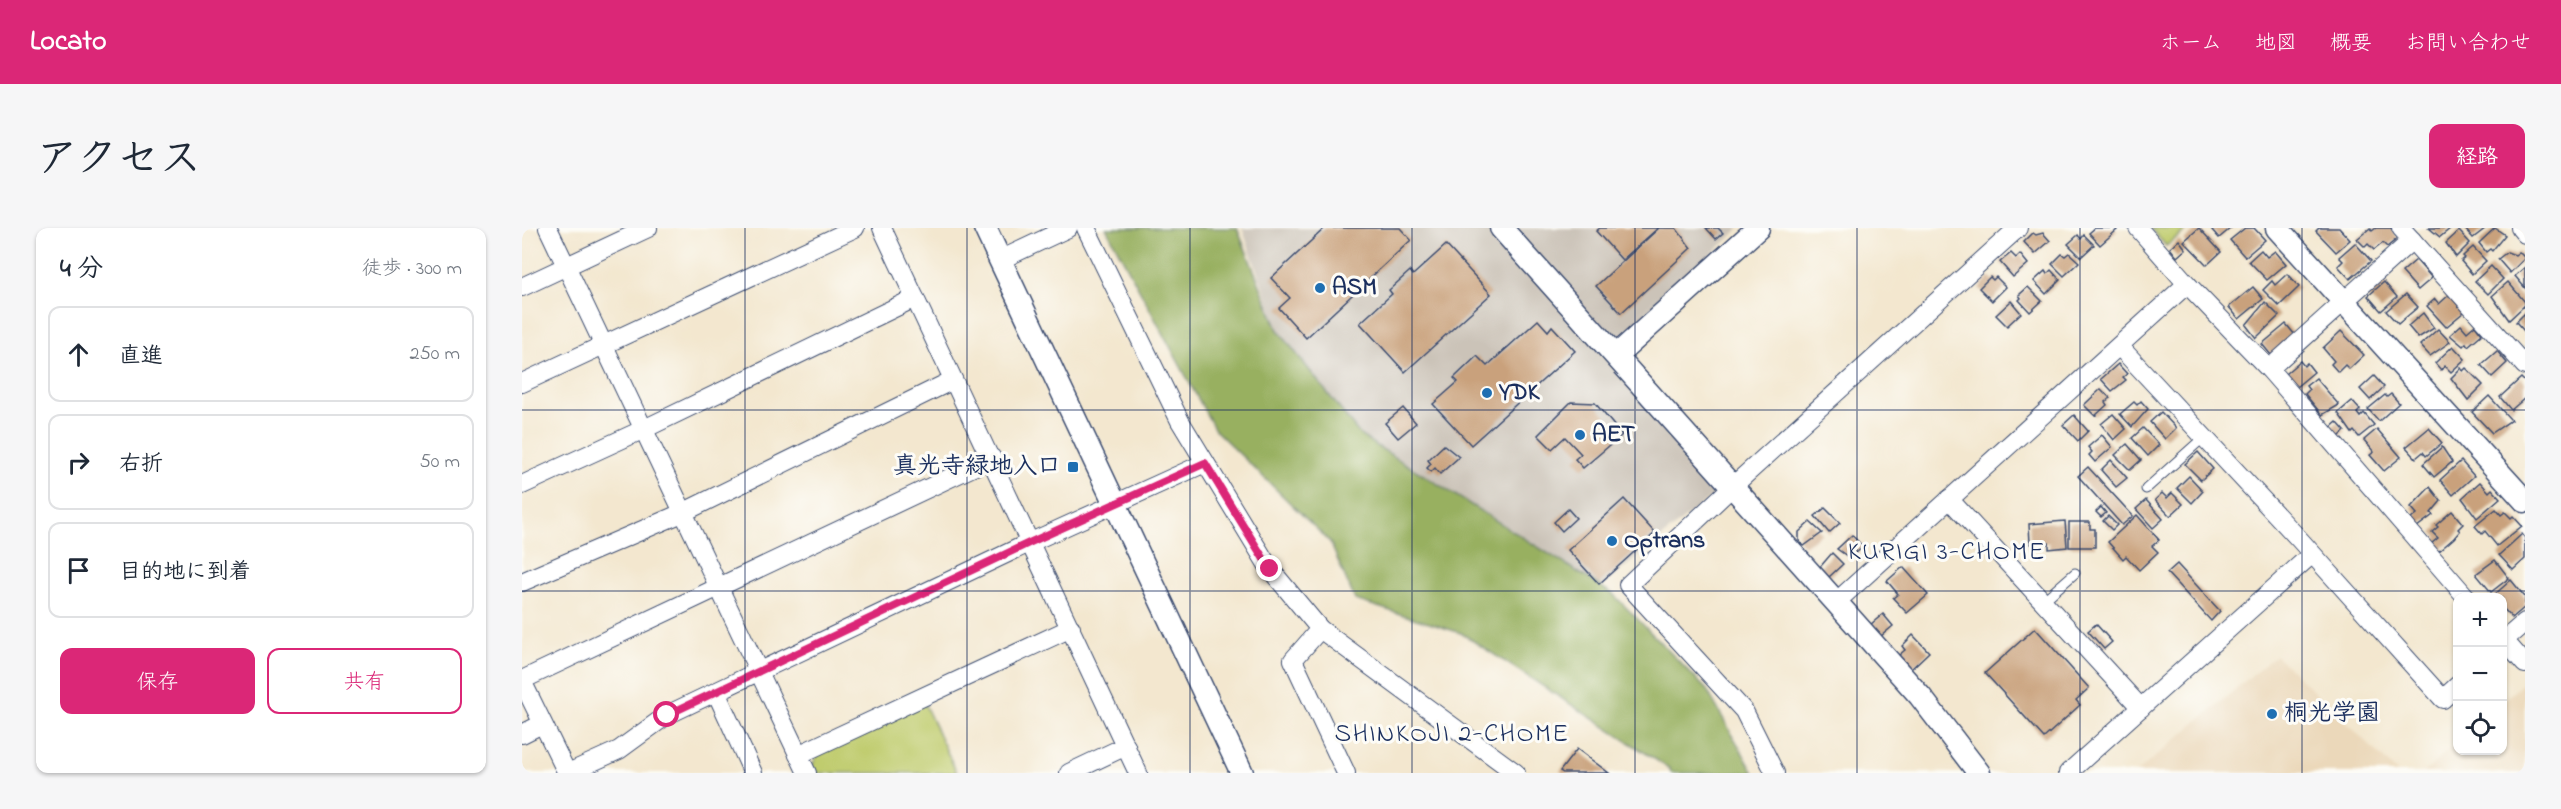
<!DOCTYPE html>
<html lang="ja">
<meta charset="utf-8">
<style>
body{margin:0;font-family:"Indie Flower","Klee One",sans-serif;background:#f6f6f7;color:#1f2937}
.controls{position:absolute;right:18px;bottom:18px;display:grid;overflow:hidden;border-radius:12px;box-shadow:0 2px 4px #0004}
.controls button{width:54px;height:54px;display:grid;place-items:center;padding:0;border:0;border-bottom:2px solid #e0e1e3;background:#fff;color:#1f2937;font:30px sans-serif}
.stop{position:absolute;width:18px;height:18px;margin:-14px;border:4px solid #db2777;border-radius:50%;background:#fff}
.stop.end{background:#db2777;border-color:#fff;box-shadow:0 2px 6px #0008}
.list{margin:0;padding:0;list-style:none}
h2{display:flex;justify-content:space-between;align-items:center;height:78px;margin:0;padding:0 24px;font-size:26px}
h2 small{font-size:20px;font-weight:400;color:#747a83}
.list li{display:grid;grid-template-columns:39px 1fr auto;gap:18px;align-items:center;box-sizing:border-box;height:96px;margin:0 12px 12px;padding:0 12px;border:2px solid #e0e1e3;border-radius:12px}
.list b{display:block;font-size:22px;white-space:nowrap}
.list em{font-size:20px;font-style:normal;color:#747a83}
.actions{display:flex;gap:12px;padding:18px 24px}
.actions a{flex:1;padding:14px 0;border:2px solid #db2777;border-radius:12px;text-align:center;font-size:21px;color:#db2777}
.actions .main{background:#db2777;color:#fff}
.icon{flex:none;width:33px;height:33px;fill:none;stroke:currentColor;stroke-width:2;stroke-linecap:round;stroke-linejoin:round}
.map{position:relative;flex:none;width:2003px;height:545px;overflow:hidden;border-radius:12px}
header{display:flex;align-items:center;gap:36px;box-sizing:border-box;height:84px;padding:0 30px;background:#db2777;color:#fff}
header strong{font-size:28px}
nav{display:flex;gap:33px;margin-inline-start:auto;font-size:21px}
.intro{display:flex;align-items:center;justify-content:space-between;box-sizing:border-box;height:144px;padding:0 36px}
h1{margin:0;font-size:42px}
.button{padding:15px 27px;border-radius:12px;background:#db2777;color:#fff;font-size:21px;font-weight:700}
main{display:flex;gap:36px;padding:0 36px}
aside{flex:1;background:#fff;border-radius:12px;box-shadow:0 2px 4px #0004}
.map>svg:first-child{display:block}
</style>
<header>
<strong>Locato</strong>
<nav><a>ホーム</a><a>地図</a><a>概要</a><a>お問い合わせ</a></nav>
</header>
<div class="intro"><h1>アクセス</h1><a class="button">経路</a></div>
<main>
<aside>
<h2>4 分<small>徒歩 · 300 m</small></h2>
<ul class="list">
<li><svg class="icon" aria-label="ahead" viewBox="0 0 24 24"><path d="M12 20V5M6 11l6-6 6 6"/></svg><div><b>直進</b></div><em>250 m</em></li>
<li><svg class="icon" aria-label="right" viewBox="0 0 24 24"><path d="M7 20v-9h11M14 6l5 5-5 5"/></svg><div><b>右折</b></div><em>50 m</em></li>
<li><svg class="icon" aria-label="arrive" viewBox="0 0 24 24"><path d="M6 21V4h12l-3 4 3 4H6"/></svg><div><b>目的地に到着</b></div></li>
</ul>
<div class="actions"><a class="main">保存</a><a>共有</a></div>
</aside>
<div class="map">
<svg width="2003" height="545" viewBox="0 0 2003 545">
<rect width="100%" height="100%" fill="#fdfcf7"/>
<filter id="ink" filterUnits="userSpaceOnUse"><feTurbulence type="fractalNoise" baseFrequency=".0167" numOctaves="2"/><feDisplacementMap in="SourceGraphic" scale="12" xChannelSelector="R" yChannelSelector="G"/><feConvolveMatrix kernelMatrix="1 2 1 2 8 2 1 2 1" color-interpolation-filters="sRGB"/></filter>
<filter id="wash" filterUnits="userSpaceOnUse"><feTurbulence type="fractalNoise" baseFrequency=".008" numOctaves="4" result="noise"/><feDisplacementMap in="SourceGraphic" scale="24" xChannelSelector="R" yChannelSelector="G"/><feGaussianBlur stdDeviation="1.35" result="paint"/><feColorMatrix in="noise" values="0 0 0 0 0 0 0 0 0 0 0 0 0 0 0 0 0 1.4 0 .05"/><feComposite in="paint" operator="in"/></filter>
<g filter="url(#wash)">
<rect width="100%" height="100%" fill="#f3e7cf"/>
<!-- built -->
<g fill="#ebd8ba">
<path d="M1754 427 1876 545H1614Z"/>
<path d="M2002 454 2003 545H1902L1935 514 1936 522H1980L1981 473Z"/>
</g>
<!-- industrial -->
<path fill="#cbc3b8" d="M720 0H1218L1079 127 1196 257 1195 264 1079 359 839 208 756 102Z"/>
<!-- green -->
<g fill="#c0cc6e" stroke="#6e7e66" stroke-width="1.5">
<path d="M1628 0H1667L1644 18Z"/>
<path d="M402 475 435 545H293L290 538 296 525Z"/>
</g>
<!-- forest -->
<path fill="#98b061" stroke="#5a7060" stroke-width="1.5" d="M584 0H715L756 102 839 208 1091 366 1185 462 1232 545H1149L1148 541 939 405 833 372 808 314 693 202Z"/>
<g id="blocks">
<!-- building -->
<g fill="#c9a17c">
<path d="M803 0H878L889 12 784 110 757 80 768 70 749 50Z"/>
<path d="M1078 0H1136L1100 32 1074 3Z"/>
<path d="M1137 0H1154L1169 20 1099 85 1074 58Z"/>
<path d="M1184 0H1196L1201 5 1194 11Z"/>
<path d="M1573 0H1593L1595 2 1578 17 1567 5Z"/>
<path d="M1677 0 1699 24 1685 37 1662 13Z"/>
<path d="M1692 0H1709L1697 10 1690 2Z"/>
<path d="M1723 0H1732L1743 12 1723 29 1708 12Z"/>
<path d="M1797 0H1817L1828 12 1814 24 1794 3Z"/>
<path d="M1848 0 1850 3 1854 0H1869L1876 10 1865 19 1861 15 1852 22 1846 16 1843 19 1835 11Z"/>
<path d="M1907 0H1929L1918 9Z"/>
<path d="M1942 0H1964L1951 10Z"/>
<path d="M1973 0 1983 7 1970 23 1968 21 1964 24 1957 15Z"/>
<path d="M1937 3 1948 15 1934 29 1924 15Z"/>
<path d="M1511 5 1514 7 1521 5 1528 13 1513 26 1502 14Z"/>
<path d="M1556 7 1559 11 1562 7 1572 17 1559 29 1546 16Z"/>
<path d="M1657 12 1664 21 1655 29 1648 20Z"/>
<path d="M1833 15 1849 33 1828 51 1816 38 1821 33 1817 29Z"/>
<path d="M924 17 969 66 883 144 838 95 870 66 867 62 888 43 891 47Z"/>
<path d="M1951 19 1964 33 1950 46 1939 33 1943 30 1941 28Z"/>
<path d="M1739 22 1745 29 1753 23 1764 36 1745 52 1727 33Z"/>
<path d="M1985 24 1993 27 1997 24 2003 30 1988 45 1976 31Z"/>
<path d="M1489 25 1494 30 1498 26 1506 36 1491 49 1478 34Z"/>
<path d="M1547 25 1557 34 1542 48 1530 36 1540 26 1543 28Z"/>
<path d="M1894 32 1910 50 1896 62 1880 44Z"/>
<path d="M1969 38 1981 51 1966 66 1953 53Z"/>
<path d="M2003 39V60L1993 48Z"/>
<path d="M1529 42 1538 52 1524 66 1512 53 1523 43 1525 46Z"/>
<path d="M1765 46 1777 59 1757 78 1741 62 1750 53 1753 57Z"/>
<path d="M1468 49 1471 52 1474 49 1484 59 1470 73 1457 60Z"/>
<path d="M1862 54 1875 69 1859 83 1846 68Z"/>
<path d="M1986 54 2003 74V77L1987 92 1970 68Z"/>
<path d="M1506 59 1520 73 1508 84 1497 72 1499 70 1497 67Z"/>
<path d="M1731 59 1741 71 1717 91 1707 79Z"/>
<path d="M1884 66 1896 79 1876 96 1864 83Z"/>
<path d="M1927 67 1942 84 1924 99 1905 78 1913 71 1917 76Z"/>
<path d="M1489 73 1499 85 1485 98 1474 87Z"/>
<path d="M1743 74 1757 88 1734 110 1724 97Z"/>
<path d="M1901 85 1912 100 1896 110 1886 98Z"/>
<path d="M2003 85V104L1994 94Z"/>
<path d="M1016 92 1026 103 1030 98 1053 123 949 217 911 176 936 154 932 150 955 128 965 138Z"/>
<path d="M1764 96 1773 107 1749 127 1740 116Z"/>
<path d="M1939 97 1945 104 1953 97 1960 106 1946 118 1944 115 1941 118 1928 107Z"/>
<path d="M1916 101 1928 114 1908 128 1898 117Z"/>
<path d="M1819 103 1842 127 1827 141 1823 137 1816 144 1809 136 1812 133 1801 120Z"/>
<path d="M1931 118 1943 131 1929 144 1923 138 1919 142 1913 135Z"/>
<path d="M1975 123 1985 135 1970 149 1959 137Z"/>
<path d="M1778 133 1782 138 1785 135 1792 144 1774 159 1763 146Z"/>
<path d="M1596 136 1605 146 1601 149 1604 152 1590 163 1579 151Z"/>
<path d="M1939 140 1941 143 1944 140 1961 157 1946 172 1929 150Z"/>
<path d="M1852 148 1862 159 1848 172 1838 161Z"/>
<path d="M1794 150 1817 177 1800 187 1783 166 1787 162 1784 158Z"/>
<path d="M1999 150 2003 154V170L1989 182 1978 169Z"/>
<path d="M1579 161 1588 170 1583 174 1585 177 1573 188 1562 177Z"/>
<path d="M1869 166 1877 175 1857 193 1846 181 1863 167 1865 169Z"/>
<path d="M1967 168 1989 192 1970 205 1950 184Z"/>
<path d="M1619 173 1626 181 1610 199 1598 186 1612 174 1615 177Z"/>
<path d="M1830 173 1838 182 1835 185 1838 189 1842 185 1852 197 1837 209 1832 203 1830 205 1816 185Z"/>
<path d="M1049 174 1073 175 1100 207 1061 240 1053 231 1059 226 1043 209 1030 221 1016 207Z"/>
<path d="M881 180 894 195 876 210 863 195Z"/>
<path d="M1639 184 1654 200 1643 211 1628 194Z"/>
<path d="M1591 186 1604 201 1592 212 1579 196Z"/>
<path d="M1552 187 1566 203 1556 213 1541 197Z"/>
<path d="M1815 194 1823 203 1815 211 1807 201Z"/>
<path d="M1621 200 1637 217 1626 228 1610 210Z"/>
<path d="M1907 200 1920 215 1904 228 1901 224 1894 230 1884 219Z"/>
<path d="M1855 201 1879 229 1862 243 1848 227 1852 224 1842 212Z"/>
<path d="M1580 207 1590 219 1573 234 1567 227 1570 224 1566 219Z"/>
<path d="M1605 216 1619 232 1608 242 1593 227Z"/>
<path d="M922 217 937 229 918 246 913 240 909 244 905 240 909 236 906 232Z"/>
<path d="M1920 219 1930 234 1912 249 1901 236Z"/>
<path d="M1676 224 1691 241 1679 252 1663 236Z"/>
<path d="M1589 232 1605 250 1594 259 1579 242Z"/>
<path d="M1939 233 1952 248 1931 267 1918 252Z"/>
<path d="M1566 239 1611 288 1600 297 1556 248Z"/>
<path d="M1667 248 1681 263 1670 275 1655 260Z"/>
<path d="M1958 254 1967 264 1970 261 1978 270 1955 290 1940 270Z"/>
<path d="M1908 259 1919 273 1909 285 1911 287 1895 299 1889 291 1895 286 1889 279Z"/>
<path d="M1640 265 1645 270 1650 265 1661 276 1648 288 1633 272Z"/>
<path d="M1102 271 1133 305 1077 356 1046 322Z"/>
<path d="M1624 272 1641 291 1631 300 1614 281Z"/>
<path d="M1579 279 1584 285 1579 289 1574 284Z"/>
<path d="M1303 280 1318 295 1307 305 1293 288Z"/>
<path d="M1046 281 1054 290 1040 303 1032 294Z"/>
<path d="M1974 281 1979 287 1983 284 1989 290 1991 288 2000 298 1975 318 1963 303 1960 306 1953 298Z"/>
<path d="M1930 283 1941 296 1936 301 1938 303 1932 310 1916 324 1909 316 1916 310 1910 304 1916 299 1914 297Z"/>
<path d="M1615 287 1637 312 1630 318 1636 324 1617 342 1604 328 1601 331 1586 314Z"/>
<path d="M1586 288 1595 297 1590 302 1581 293Z"/>
<path d="M1543 293 1545 319 1527 321V315L1508 316 1507 296Z"/>
<path d="M1288 294 1300 305 1282 318 1277 313V304Z"/>
<path d="M1547 294H1568V301H1573V319H1547Z"/>
<path d="M2000 306 2003 310V331L1991 342 1977 327Z"/>
<path d="M1330 307 1341 319 1328 330 1315 321Z"/>
<path d="M1310 325 1321 336 1307 349 1298 339Z"/>
<path d="M1973 332 1987 350 1969 364 1954 346Z"/>
<path d="M1655 336 1698 383 1689 393 1645 345Z"/>
<path d="M1381 339 1406 367 1385 385 1371 370 1376 366 1365 353Z"/>
<path d="M1989 352 2003 369V379L1990 390 1980 379V370L1971 368Z"/>
<path d="M1361 386 1371 398 1359 408 1348 397Z"/>
<path d="M1574 396 1590 414 1582 421 1566 403Z"/>
<path d="M1513 400 1567 460 1554 472 1558 477 1522 510 1463 445Z"/>
<path d="M1391 407 1407 424 1389 441 1377 427 1383 422 1380 418Z"/>
<path d="M1055 521 1087 545H1041L1038 543Z"/>
</g>
</g>
</g>
<g filter="url(#ink)">
<use href="#blocks" fill-opacity="0" stroke="#3b4b6f" stroke-width="1.5"/>
<g fill="none" stroke-linecap="round" stroke-linejoin="round">
<!-- service casing -->
<g stroke="#3b4b6f" stroke-width="11">
<g id="service">
<path d="M1624 261 1682 209"/>
<path d="M1521 373 1553 345"/>
</g>
</g>
<!-- minor casing -->
<g stroke="#3b4b6f" stroke-width="20">
<g id="minor">
<path d="M26 0 285 545"/>
<path d="M360 0 616 545"/>
<path d="M564 0 658 193 748 341 798 401 994 545"/>
<path d="M1616 0 1665 56 1747 141 1945 370"/>
<path d="M1879 0 2003 138"/>
<path d="M1998 0 2003 6"/>
<path d="M478 32 546 0"/>
<path d="M0 59 126 0"/>
<path d="M1598 119 1777 311 1921 471 1936 457"/>
<path d="M1747 141 1890 12"/>
<path d="M0 155 333 0"/>
<path d="M0 257 120 202 393 70"/>
<path d="M1427 271 1619 480"/>
<path d="M0 354 160 285 431 152"/>
<path d="M1313 375 1665 56"/>
<path d="M798 401 771 432 824 545"/>
<path d="M1980 410 2003 436"/>
<path d="M1980 414 2003 394"/>
<path d="M0 452 470 230"/>
<path d="M0 453 45 545"/>
<path d="M194 464 231 545"/>
<path d="M0 506 20 496"/>
<path d="M276 527 549 400"/>
<path d="M46 545 97 522 145 487 509 314 683 235"/>
<path d="M547 545 604 518"/>
<path d="M1253 545 1222 483 1106 357 1211 258 1496 0"/>
<path d="M1546 545 1789 327"/>
</g>
</g>
<!-- tertiary casing -->
<g stroke="#3b4b6f" stroke-width="25">
<g id="tertiary">
<path d="M463 0 720 545"/>
<path d="M979 0 1398 468 1457 545"/>
<path d="M1755 0 2003 273"/>
<path d="M1095 127 1236 0"/>
</g>
</g>
<!-- service -->
<use href="#service" stroke="#fff" stroke-width="9"/>
<!-- minor -->
<use href="#minor" stroke="#fff" stroke-width="18"/>
<!-- tertiary -->
<use href="#tertiary" stroke="#fff" stroke-width="22"/>
</g>
</g>
<g fill="none" stroke-linecap="round" stroke-linejoin="round" filter="url(#ink)">
<!-- route -->
<path stroke="#db2777" stroke-width="8" d="M145 487 509 314 683 235 748 341"/>
</g>
<!-- grid -->
<path fill="none" stroke="#1b2f5e" stroke-width="1.5" stroke-opacity="0.55" d="M223 0V545M445 0V545M668 0V545M890 0V545M1113 0V545M1335 0V545M1558 0V545M1780 0V545M0 182H2003M0 363H2003"/>
<!-- markers -->
<g fill="#1f6fb2" stroke="#fdfcf7" stroke-width="2">
<circle cx="798" cy="60" r="6"/>
<circle cx="965" cy="165" r="6"/>
<circle cx="1058" cy="207" r="6"/>
<rect x="545" y="233" width="12" height="12" rx="3"/>
<circle cx="1090" cy="313" r="6"/>
<circle cx="1750" cy="486" r="6"/>
</g>
<g text-anchor="middle" dominant-baseline="central" stroke-width="6" stroke-linejoin="round" paint-order="stroke">
<!-- poi labels -->
<g font-size="24" font-weight="bold" fill="#1b2f5e" stroke="#fdfcf7" text-anchor="start">
<text x="810" y="60">ASM</text>
<text x="977" y="165">YDK</text>
<text x="1070" y="207">AET</text>
<text x="539" y="239" text-anchor="end">真光寺緑地入口</text>
<text x="1102" y="313">Optrans</text>
<text x="1762" y="486">桐光学園</text>
</g>
<!-- neighbourhood labels -->
<g font-size="26" letter-spacing="1.5" fill="#1b2f5e" stroke="#fdfcf7">
<text x="1425" y="325">KURIGI 3-CHOME</text>
<text x="930" y="507">SHINKOJI 2-CHOME</text>
</g>
</g>
</svg>
<div class="controls">
<button>+</button>
<button>−</button>
<button><svg class="icon" aria-label="locate" viewBox="0 0 24 24"><circle cx="12" cy="12" r="6"/><path d="M12 2v4M12 18v4M2 12h4M18 12h4"/></svg></button>
</div>
<div class="stop" style="left:145px;top:487px"></div>
<div class="stop end" style="left:748px;top:341px"></div>
</div>
</main>
